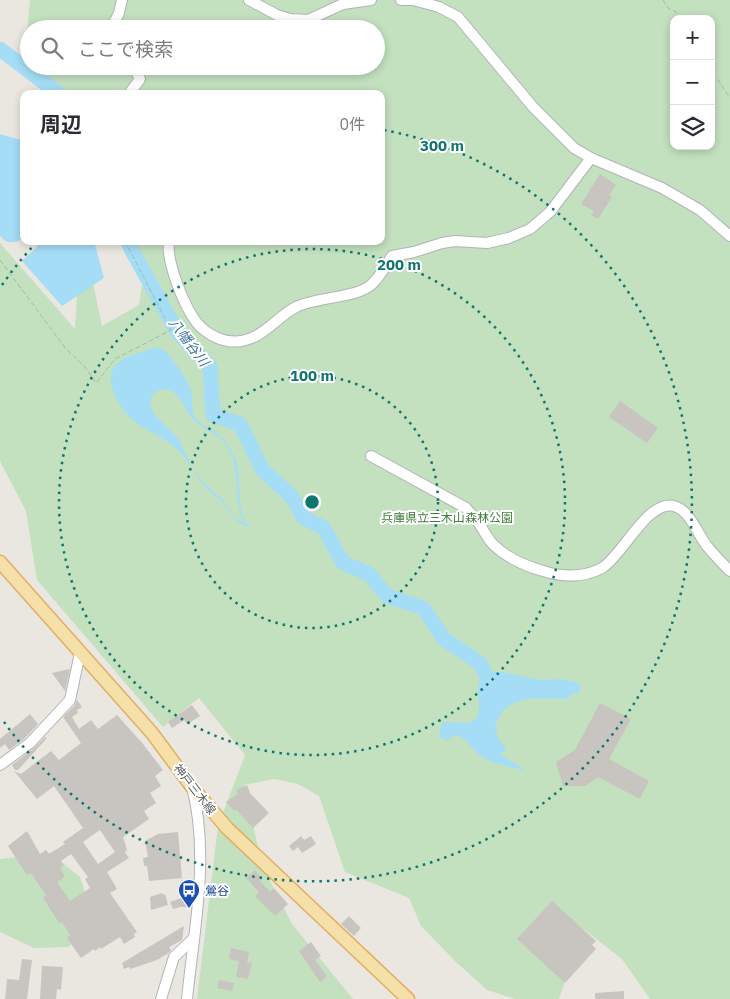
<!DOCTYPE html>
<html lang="ja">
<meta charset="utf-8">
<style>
body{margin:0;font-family:"IBM Plex Sans","Noto Sans JP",sans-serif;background:#f2f2f3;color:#2b2b33}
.controls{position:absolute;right:15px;top:15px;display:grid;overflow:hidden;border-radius:10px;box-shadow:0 2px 8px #0003}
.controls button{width:45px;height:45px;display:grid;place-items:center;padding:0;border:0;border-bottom:1px solid #e1e1e2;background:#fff;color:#2b2b33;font:25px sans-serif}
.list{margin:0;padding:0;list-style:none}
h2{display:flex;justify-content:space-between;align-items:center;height:65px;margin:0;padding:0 20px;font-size:21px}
h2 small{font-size:16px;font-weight:400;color:#7c7c81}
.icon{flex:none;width:28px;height:28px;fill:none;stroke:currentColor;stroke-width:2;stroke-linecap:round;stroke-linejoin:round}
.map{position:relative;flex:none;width:730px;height:999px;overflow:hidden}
.search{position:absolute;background:#fff;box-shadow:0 2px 8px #0003;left:20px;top:20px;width:365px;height:55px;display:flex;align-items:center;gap:12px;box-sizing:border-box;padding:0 18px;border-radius:28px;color:#7c7c81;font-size:19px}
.panel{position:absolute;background:#fff;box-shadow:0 2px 8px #0003;left:20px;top:90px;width:365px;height:155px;border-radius:10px}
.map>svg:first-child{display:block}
</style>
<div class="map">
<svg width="730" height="999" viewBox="0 0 730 999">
<rect width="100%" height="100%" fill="#eae7e0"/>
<!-- green -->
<g fill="#c3e0bf" fill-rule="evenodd">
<path d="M30 0H730V999H650L622 959 559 910 568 972 559 999H515L487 990 456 962 421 926 409 898 345 872 319 796 298 784 274 779 244 785 248 800 261 863 292 924 353 999H197L218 826 245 755 199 698 163 727 37 580 26 511 0 461V243L75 329 80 241H94L90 269 102 326 139 305 143 280 125 241H381V94H65L37 66H376V29H29V58L25 54ZM674 19H711V146H674Z"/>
<path d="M50 853 80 877 89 905V931L68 947 34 948 0 932V859Z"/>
</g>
<!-- water -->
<g fill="#a5ddf6" fill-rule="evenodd">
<path d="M0 134 24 141V239C13 243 8 245 0 236Z"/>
<path d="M37 241H94L104 278 62 306 22 261 36 248 38 244Z"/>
<path d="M156 347C157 348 163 349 164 350 171 355 189 382 191 391 193 400 190 408 195 417 198 424 207 426 213 430 223 437 232 449 236 461 242 480 235 513 250 527 231 522 234 515 223 503 217 496 209 492 203 485 196 475 190 463 182 454 170 441 152 433 138 424 128 417 119 405 114 394 101 360 130 356 156 347ZM164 389C183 393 181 405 192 418 200 428 214 431 223 441 241 462 234 487 240 512 241 515 243 519 244 523L235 518 223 500 203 482 192 467 178 438 155 415 150 407 152 395 157 391Z"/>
<path d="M487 672H503L539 680 562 679 579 683 580 689 578 695 572 693 568 699C550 699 516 695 503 711 500 714 498 720 495 724L498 738 507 750 501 753V755L527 771C511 767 495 765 481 756 473 752 467 737 457 736 453 735 451 738 448 741L439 737 442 722 468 723 476 719C478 715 479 710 479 706 479 693 474 681 487 672Z"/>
</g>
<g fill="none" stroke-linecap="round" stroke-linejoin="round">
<!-- river -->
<g stroke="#a5ddf6" stroke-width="15">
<path d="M0 49 59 94"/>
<path d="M128 241 132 251 177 331 210 367 213 415 240 424 262 469 292 497 304 518 324 528 343 563 369 574 387 596 423 608 444 639 480 663 487 677"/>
</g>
</g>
<!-- building -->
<g fill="#c8c4c0" fill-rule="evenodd">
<path d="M600 174 616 185 609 195 612 197 598 219 591 215 594 211 581 204Z"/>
<path d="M620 401 658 428 647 443 609 417Z"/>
<path d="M70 669 65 691 52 673Z"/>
<path d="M77 700 82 707 77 710 78 713 72 717 79 729 91 720 98 729 117 715 143 744 163 770 155 776 161 786 150 793 156 803 144 811 149 819 123 837 127 850 125 852 129 858 107 872 117 889 110 893 137 932 134 934 135 937 124 944 120 937 101 949 100 947 95 951 94 949 81 958 67 938 70 935 62 922 60 924 43 898 46 895 31 873 27 875 8 846 27 831 40 854 46 850 49 854 65 844 63 842 83 828 54 786 37 799 14 771 21 774 51 751 59 760 81 743 63 717 75 705ZM100 830 115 852 98 864 83 842ZM71 854 88 877 85 879 90 888 70 901 57 882 65 877 60 868 64 865 61 861Z"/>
<path d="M600 703 631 719 609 759 649 781 640 799 598 777 585 786H563L556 762 575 750Z"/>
<path d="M192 705 200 716 187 724 184 720 172 728 168 722Z"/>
<path d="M30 714 38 724 25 738 9 750 5 744 0 748V739Z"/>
<path d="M45 737 47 738 18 770H15L12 765 34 748Z"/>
<path d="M247 785 250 793 269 813 253 828 236 809 234 811 226 802 238 794 236 790Z"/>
<path d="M178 832 182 878 149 881 147 866H144L143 858 148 857 145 841 158 834Z"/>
<path d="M301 836 304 840 311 836 316 844 302 853 298 847 293 851 289 846Z"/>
<path d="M255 870 262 879 260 881 270 892 274 888 288 904 275 916 255 896 259 892 246 878Z"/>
<path d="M162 893 163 895 165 894 168 905 151 910 150 897Z"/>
<path d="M185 897 187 901H190V907H180L173 909 170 902Z"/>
<path d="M552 901 596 941 592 945 596 949 565 983 517 939Z"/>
<path d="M349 916 361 928 354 936 341 924Z"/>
<path d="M184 926 182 940 169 947 171 950 170 952 157 960 130 969 129 967 124 969 122 963Z"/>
<path d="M311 942 321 956 315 960 327 976 320 982 299 951Z"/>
<path d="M231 948 249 952 247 962 252 963 248 979 236 977 239 961 229 959Z"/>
<path d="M22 959 32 960 27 999H5L7 979 19 980Z"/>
<path d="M42 966 63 967 61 990 57 989 56 999H40Z"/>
<path d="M219 980 234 983 232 991 217 988Z"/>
<path d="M624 991V999H595V993Z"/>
</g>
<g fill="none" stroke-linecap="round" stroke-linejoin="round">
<!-- minor casing -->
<g stroke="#b1b4b7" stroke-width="12">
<g id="minor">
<path d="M249 0 277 15 290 19 308 20 343 4 371 0"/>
<path d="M401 0H413L439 7 458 17 533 107 574 148 591 158 662 188 700 210 730 236"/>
<path d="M111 29 119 13 122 0"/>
<path d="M129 94 140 79 133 66"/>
<path d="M169 241C166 262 184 306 197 323 207 335 225 344 241 341 263 338 277 317 296 307 316 297 358 298 372 284 380 277 386 265 392 256L414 252 442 243 455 241 487 243 509 238 530 229 550 212 591 158"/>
<path d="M371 456 466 508C470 513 475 517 478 522 484 530 488 541 496 547 509 559 526 566 543 571 562 577 583 578 602 568 623 555 648 499 674 506 691 511 697 534 707 546 714 555 722 563 730 571"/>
<path d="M0 765 30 743 70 700 80 653"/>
<path d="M161 999 174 957 193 939"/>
<path d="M187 999C194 929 210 856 192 787"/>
</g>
</g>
<!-- major casing -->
<g stroke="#e2ae62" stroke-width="15">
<path id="major" d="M0 562 152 733 192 787 227 828 408 999"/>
</g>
<!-- path -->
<g stroke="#9ac2a0" stroke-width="1" stroke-dasharray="5 2.5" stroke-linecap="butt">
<path d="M663 0 668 8 676 12 679 19"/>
<path d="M711 75 718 80 730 98"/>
<path d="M0 260 66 349 85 367 96 383 115 359 171 330 125 241"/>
</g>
<!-- minor -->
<use href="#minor" stroke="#fff" stroke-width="10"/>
<!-- major -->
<use href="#major" stroke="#f6e0aa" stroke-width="12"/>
</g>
<!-- distance rings -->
<g fill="none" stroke="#0f766e" stroke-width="2.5" stroke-dasharray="2.5 5">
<circle cx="312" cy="502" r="126"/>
<circle cx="312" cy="502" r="253"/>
<path d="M2 285A379 379 0 0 1 35 244M384 130A379 379 0 1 1 2 719"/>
</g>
<!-- icons -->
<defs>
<g id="bus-pin" transform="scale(1.125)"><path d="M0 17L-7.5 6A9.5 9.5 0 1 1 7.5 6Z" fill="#1a4fb4" stroke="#fff"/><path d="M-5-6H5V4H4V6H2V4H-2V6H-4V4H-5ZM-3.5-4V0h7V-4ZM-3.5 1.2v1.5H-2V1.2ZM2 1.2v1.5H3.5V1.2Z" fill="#fff"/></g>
</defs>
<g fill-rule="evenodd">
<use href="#bus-pin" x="189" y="890"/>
</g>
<g text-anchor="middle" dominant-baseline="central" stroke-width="4" stroke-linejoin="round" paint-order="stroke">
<!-- park labels -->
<g font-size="12" fill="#417c3c" stroke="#fff">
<text x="447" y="517">兵庫県立三木山森林公園</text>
</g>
<!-- street labels -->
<g font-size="12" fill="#595d60" stroke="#fff">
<text transform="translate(195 789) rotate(52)">神戸三木線</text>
</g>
<!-- transit labels -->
<g font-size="12" fill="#164399" stroke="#fff" text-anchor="start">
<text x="205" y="890">鶯谷</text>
</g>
<!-- water labels -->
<g font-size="14" font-style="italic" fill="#437a9c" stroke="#fff">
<text transform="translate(189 342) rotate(53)">八幡谷川</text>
</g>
</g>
<circle cx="312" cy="502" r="8" fill="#0f766e" stroke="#fff" stroke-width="2.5"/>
<g font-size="15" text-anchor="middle" font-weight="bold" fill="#0f766e" stroke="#fff" stroke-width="4" stroke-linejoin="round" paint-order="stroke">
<text x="442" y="151">300 m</text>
<text x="399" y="270">200 m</text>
<text x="312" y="381">100 m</text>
</g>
</svg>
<div class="controls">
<button>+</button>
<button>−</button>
<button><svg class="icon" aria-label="layers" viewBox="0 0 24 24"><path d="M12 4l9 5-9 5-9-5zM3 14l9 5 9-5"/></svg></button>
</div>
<div class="search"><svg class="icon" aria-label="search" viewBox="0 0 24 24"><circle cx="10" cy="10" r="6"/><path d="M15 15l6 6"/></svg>ここで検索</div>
<section class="panel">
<h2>周辺<small>0件</small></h2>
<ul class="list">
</ul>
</section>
</div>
